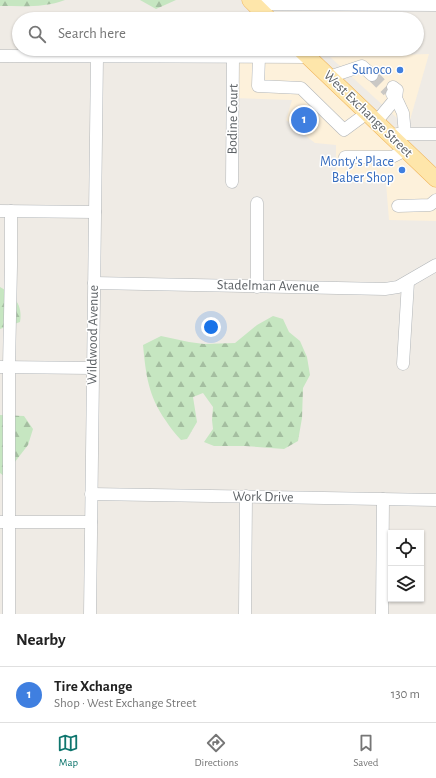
<!DOCTYPE html>
<meta charset="utf-8">
<style>
body{margin:0;font-family:"Alegreya Sans",sans-serif;background:#f6f6f6;color:#222}
.controls{position:absolute;right:12px;bottom:12px;display:grid;overflow:hidden;border-radius:0px;box-shadow:0 1px 3px #0004}
.controls button{width:36px;height:36px;display:grid;place-items:center;padding:0;border:0;border-bottom:1px solid #e0e0e0;background:#fff;color:#222;font:20px sans-serif}
.you{position:absolute;left:211px;top:327px;width:14px;height:14px;margin:-10px;border:3px solid #fff;border-radius:50%;background:#1a73e8;box-shadow:0 0 0 6px #1a73e833}
.badge{display:grid;place-items:center;width:26px;height:26px;border-radius:50%;background:#0f766e;color:#fff;font-size:13px;font-weight:700}
.pin{position:absolute;translate:-50% -50%;border:2px solid #fff;box-shadow:0 1px 4px #0006}
.list{margin:0;padding:0;list-style:none}
h2{display:flex;justify-content:space-between;align-items:center;height:52px;margin:0;padding:0 16px;font-size:17px}
h2 small{font-size:13px;font-weight:400;color:#767676}
.list li{display:grid;grid-template-columns:26px 1fr auto;gap:12px;align-items:center;box-sizing:border-box;height:56px;padding:0 16px;border-top:1px solid #e0e0e0}
.list b{display:block;font-size:15px;white-space:nowrap}
.list p{margin:0;font-size:13px;white-space:nowrap;color:#767676}
.list em{font-size:13px;font-style:normal;color:#767676}
.icon{flex:none;width:22px;height:22px;fill:none;stroke:currentColor;stroke-width:2;stroke-linecap:round;stroke-linejoin:round}
.map{position:relative;flex:none;width:436px;height:614px;overflow:hidden}
.search{position:absolute;background:#fff;box-shadow:0 1px 3px #0004;left:12px;right:12px;top:12px;height:44px;display:flex;align-items:center;gap:10px;box-sizing:border-box;padding:0 14px;border-radius:22px;color:#767676;font-size:15px}
.sheet{height:108px;background:#fff}
nav{display:flex;justify-content:space-around;align-items:center;box-sizing:border-box;height:56px;border-top:1px solid #e0e0e0;background:#fff;font-size:11px;color:#767676}
nav a{display:grid;justify-items:center;gap:2px}
nav .on{color:#0f766e}
.map>svg:first-child{display:block}
</style>
<div class="map">
<svg width="436" height="614" viewBox="0 0 436 614">
<defs>
<pattern id="forest-firs" width="22" height="20" patternUnits="userSpaceOnUse"><rect width="22" height="20" fill="#c6e6c1"/><path d="M5 1l3.5 6h-7zM16 11l3.5 6h-7z" fill="#a4bea0"/></pattern>
</defs>
<rect width="100%" height="100%" fill="#efebe5"/>
<!-- commercial -->
<g fill="#fdf1db">
<path d="M429 54 410 120H399L330 57Z"/>
<path d="M233 57H308L436 179V221L389 220 386 183 336 181V145L315 143 286 120 292 100 233 98Z"/>
</g>
<!-- forest -->
<g fill="url(#forest-firs)">
<path d="M0 0H65C45 8 22 6 0 6Z"/>
<path d="M140 0H176L156 9Z"/>
<path d="M0 287C14 295 23 305 20 322L0 329Z"/>
<path d="M273 316 283 319 289 332 300 341 307 357 310 375 303 388 302 418 298 441 284 449 245 446H214L204 442 213 429 212 420 213 407 203 393 193 397 197 422 187 439 181 440C175 434 170 427 166 421 148 395 146 375 143 345L161 336 189 342 204 344 235 343 257 325Z"/>
<path d="M0 415 24 416 33 429 28 445 4 476 0 473Z"/>
</g>
<g fill="none" stroke-linecap="round" stroke-linejoin="round">
<!-- minor-tunnel -->
<path stroke="#cac8c5" stroke-width="12" stroke-dasharray="12 6" stroke-linecap="butt" d="M372 75 388 91"/>
<!-- minor casing -->
<g stroke="#b2b6b9" stroke-width="13">
<g id="minor">
<path d="M254 4 436 5"/>
<path d="M0 56 308 57"/>
<path d="M259 57 258 86 301 88 344 130 367 113"/>
<path d="M329 77 362 66 372 75"/>
<path d="M393 87 397 90 396 98 403 113 405 134"/>
<path d="M376 122 396 98 392 94"/>
<path d="M397 134H436"/>
<path d="M345 157H392L406 150"/>
<path d="M232 182 233 57"/>
<path d="M398 206 430 205 436 200"/>
<path d="M0 211 95 212"/>
<path d="M94 283 385 289 398 287 436 265"/>
<path d="M257 287V203"/>
<path d="M403 364 408 282"/>
<path d="M0 367 92 368"/>
<path d="M91 494 436 500"/>
<path d="M0 522H91"/>
<path d="M9 614V367L11 266V211"/>
<path d="M90 614 97 57"/>
<path d="M245 614 246 496"/>
<path d="M382 614 383 499"/>
</g>
</g>
<!-- major casing -->
<g stroke="#f0b55d" stroke-width="17">
<g id="major">
<path d="M250 0 269 19"/>
<path d="M300 49 436 179"/>
</g>
</g>
<!-- minor -->
<use href="#minor" stroke="#fff" stroke-width="12"/>
<!-- major -->
<use href="#major" stroke="#fee6aa" stroke-width="16"/>
</g>
<!-- markers -->
<g fill="#3f7fe0" stroke="#fff" stroke-width="1.5">
<circle cx="400" cy="70" r="4"/>
<circle cx="402" cy="170" r="4"/>
</g>
<g text-anchor="middle" dominant-baseline="central" stroke-width="3" stroke-linejoin="round" paint-order="stroke">
<!-- shop labels -->
<g font-size="14" fill="#366cbe" stroke="#fff" text-anchor="end">
<text x="392" y="70">Sunoco</text>
<text x="394" y="162">Monty's Place<tspan x="394" dy="16">Baber Shop</tspan></text>
</g>
<!-- street labels -->
<g font-size="14" fill="#5c6165" stroke="#fff">
<text transform="translate(368 114) rotate(44)">West Exchange Street</text>
<text transform="translate(233 119) rotate(-89)">Bodine Court</text>
<text transform="translate(268 286) rotate(1)">Stadelman Avenue</text>
<text transform="translate(93 335) rotate(-89)">Wildwood Avenue</text>
<text transform="translate(263 497) rotate(1)">Work Drive</text>
</g>
</g>
</svg>
<div class="controls">
<button><svg class="icon" aria-label="locate" viewBox="0 0 24 24"><circle cx="12" cy="12" r="6"/><path d="M12 2v4M12 18v4M2 12h4M18 12h4"/></svg></button>
<button><svg class="icon" aria-label="layers" viewBox="0 0 24 24"><path d="M12 4l9 5-9 5-9-5zM3 14l9 5 9-5"/></svg></button>
</div>
<div class="you"></div>
<div class="pin badge" style="left:304px;top:120px;background:#3f7fe0">1</div>
<div class="search"><svg class="icon" aria-label="search" viewBox="0 0 24 24"><circle cx="10" cy="10" r="6"/><path d="M15 15l6 6"/></svg>Search here</div>
</div>
<section class="sheet">
<h2>Nearby<small></small></h2>
<ul class="list">
<li><span class="badge" style="background:#3f7fe0">1</span><div><b>Tire Xchange</b><p>Shop · West Exchange Street</p></div><em>130 m</em></li>
</ul>
</section>
<nav>
<a class="on"><svg class="icon" aria-label="map" viewBox="0 0 24 24"><path d="M3 6l6-2 6 2 6-2v14l-6 2-6-2-6 2zM9 4v14M15 6v14"/></svg>Map</a>
<a><svg class="icon" aria-label="directions" viewBox="0 0 24 24"><path d="M12 3l9 9-9 9-9-9zM9 14v-3h6M13 9l2 2-2 2"/></svg>Directions</a>
<a><svg class="icon" aria-label="saved" viewBox="0 0 24 24"><path d="M7 4h10v16l-5-4-5 4z"/></svg>Saved</a>
</nav>
